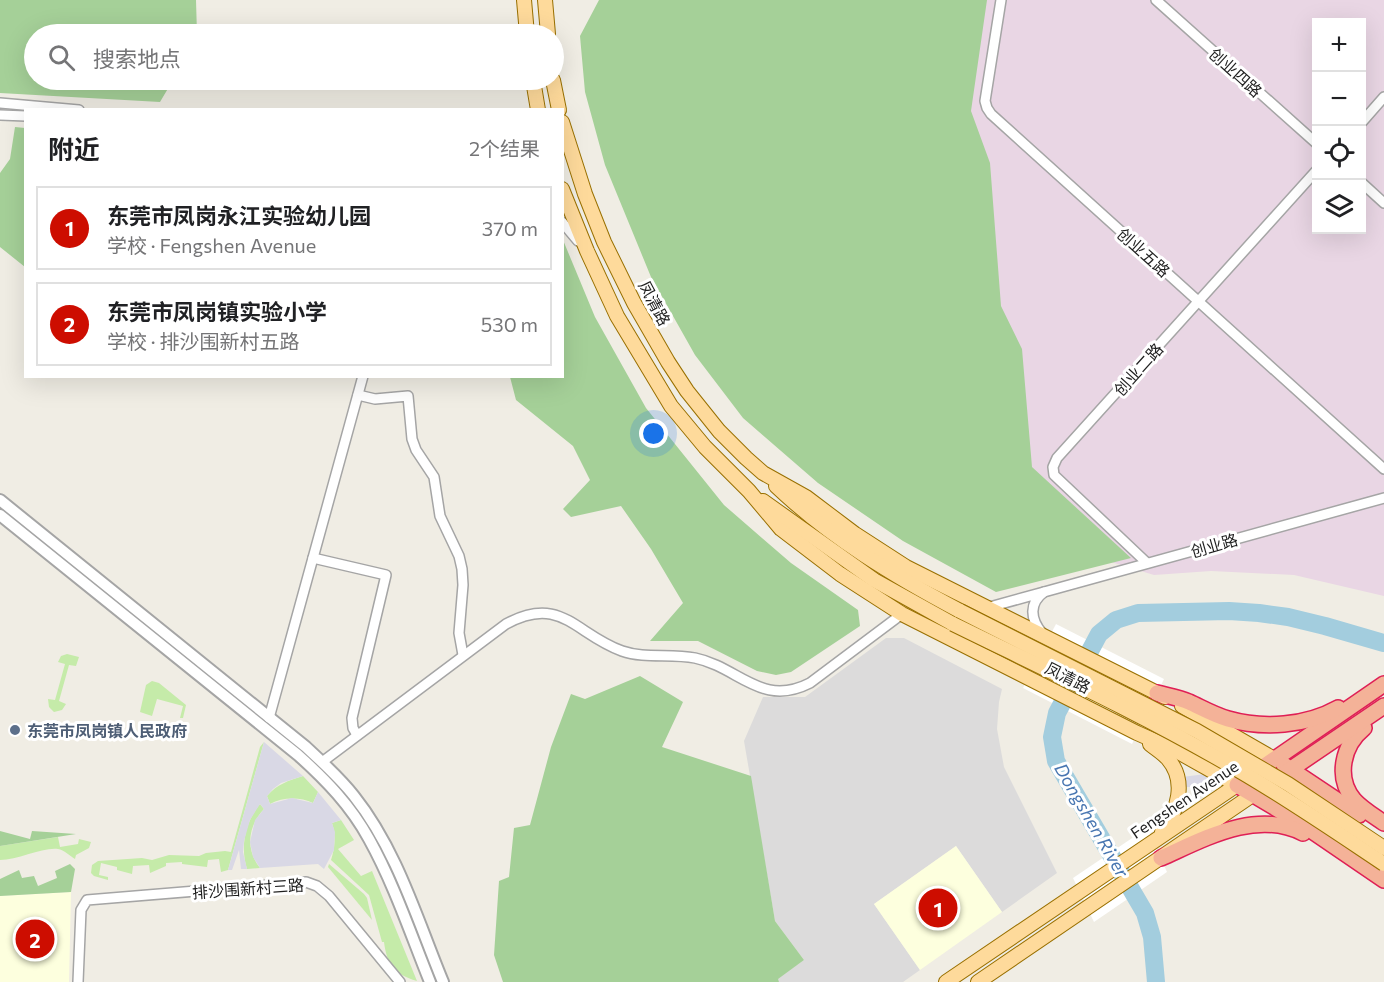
<!DOCTYPE html>
<html lang="zh">
<meta charset="utf-8">
<style>
body{margin:0;font-family:Commissioner,"Noto Sans SC",sans-serif;background:#f2f2f2;color:#202124}
.controls{position:absolute;right:18px;top:18px;display:grid;overflow:hidden;border-radius:0px;box-shadow:0 6px 24px #0002}
.controls button{width:54px;height:54px;display:grid;place-items:center;padding:0;border:0;border-bottom:2px solid #e0e0e0;background:#fff;color:#202124;font:30px sans-serif}
.you{position:absolute;left:654px;top:434px;width:21px;height:21px;margin:-15px;border:4px solid #fff;border-radius:50%;background:#1a73e8;box-shadow:0 0 0 9px #1a73e833}
.badge{display:grid;place-items:center;width:39px;height:39px;border-radius:50%;background:#cd0d00;color:#fff;font-size:20px;font-weight:700}
.pin{position:absolute;translate:-50% -50%;border:3px solid #fff;box-shadow:0 2px 6px #0006}
.list{margin:0;padding:0;list-style:none}
h2{display:flex;justify-content:space-between;align-items:center;height:78px;margin:0;padding:0 24px;font-size:26px}
h2 small{font-size:20px;font-weight:400;color:#757577}
.list li{display:grid;grid-template-columns:39px 1fr auto;gap:18px;align-items:center;box-sizing:border-box;height:84px;margin:0 12px 12px;padding:0 12px;border:2px solid #e0e0e0;border-radius:0px}
.list b{display:block;font-size:22px;white-space:nowrap}
.list p{margin:0;font-size:20px;white-space:nowrap;color:#757577}
.list em{font-size:20px;font-style:normal;color:#757577}
.icon{flex:none;width:33px;height:33px;fill:none;stroke:currentColor;stroke-width:2;stroke-linecap:round;stroke-linejoin:round}
.map{position:relative;flex:none;width:1384px;height:982px;overflow:hidden}
.search{position:absolute;background:#fff;box-shadow:0 6px 24px #0002;left:24px;top:24px;width:540px;height:66px;display:flex;align-items:center;gap:15px;box-sizing:border-box;padding:0 21px;border-radius:33px;color:#757577;font-size:22px}
.panel{position:absolute;background:#fff;box-shadow:0 6px 24px #0002;left:24px;top:108px;width:540px;height:270px;border-radius:0px}
.map>svg:first-child{display:block}
</style>
<div class="map">
<svg width="1384" height="982" viewBox="0 0 1384 982">
<rect width="100%" height="100%" fill="#f0ede4"/>
<!-- residential -->
<path fill="#dcdbdb" d="M886 638H904L1002 689 999 702 997 729 1004 767 1057 873 1002 912 956 846 874 904 920 970 903 982H779L777 979 804 960 775 921 744 741 763 697H805Z"/>
<!-- industrial -->
<path fill="#e9d6e4" fill-rule="evenodd" d="M776 0H1384V596L1294 575 1211 571 1154 575 1035 539ZM1316 22H1362V230H1316Z"/>
<!-- education -->
<g fill="#fdffde">
<path d="M956 846 1002 912 920 970 874 904Z"/>
<path d="M71 892 69 982H0V896Z"/>
</g>
<!-- grass -->
<g fill="#c5eba9">
<path d="M67 654 79 657 76 666 69 665 59 701 66 704 62 710 54 712 49 707 48 699 55 700 65 664 58 662 61 656Z"/>
<path d="M152 681 159 683 186 705 183 718H180L183 706 157 699 152 716 140 712 146 685Z"/>
<path d="M264 742 228 870 221 872 219 859 208 860 207 867 182 864V862L166 863V866L150 873 149 865 133 866 132 874 117 870V867L101 863 99 875 108 877V880L94 876 91 873 92 865 98 861 142 858 152 860 169 855 199 856 206 853 225 851 231 852 260 747Z"/>
<path d="M303 776 318 792 313 803C300 797 283 797 270 804L267 796C277 784 288 781 303 776Z"/>
<path d="M260 804 264 809C248 826 245 849 260 868L247 869C240 847 245 822 260 804Z"/>
<path d="M341 820 354 840 338 849 361 876 372 871 417 981C394 974 387 965 384 942H382L369 895 331 860C335 848 336 836 332 823Z"/>
<path d="M58 837 60 847 78 844 79 839 91 842 89 848 76 855 75 859C70 856 64 850 58 849 43 847 18 860 0 860V846Z"/>
<path d="M329 864 364 894 367 898 372 920 328 867Z"/>
</g>
<!-- forest -->
<g fill="#a5d098">
<path d="M0 0H196L197 34H34V80H173L160 102 0 93Z"/>
<path d="M599 0H987L971 111 990 163 1001 306 1022 349 1032 467 1131 558 996 592 903 541 818 483 743 418 695 355 651 277 605 165 585 92 580 36Z"/>
<path d="M15 127 25 128V267L0 247V173L10 159Z"/>
<path d="M563 240 595 317 646 408 724 505 791 563 858 610 860 626 791 672 776 675 757 671 698 641H650L683 603 651 549 621 506 571 517 563 509 590 480 573 446 516 400 510 377 562 376Z"/>
<path d="M640 676 683 702 662 747 751 776 775 921 804 960 778 979 779 982H503L494 955 499 881 509 877 514 828 530 825 551 747 571 694 585 699Z"/>
<path d="M0 831 30 839 32 831 76 834 0 846Z"/>
<path d="M70 864 75 869 71 892 0 896V879L19 870 22 878 34 876 38 886 57 878 55 871Z"/>
</g>
<!-- plaza -->
<g fill="#d9d8e5">
<path d="M264 742 303 776 281 783 273 789 267 796 270 804 292 798 313 803 318 792 341 820 332 823 335 832 334 850 324 869 318 864 260 868 253 857 250 842 255 820 264 809 260 804 250 820 244 841 243 852 247 869H241L239 850 232 870H228Z"/>
<path d="M1206 774 1223 783 1211 790 1201 787H1184L1182 777Z"/>
</g>
<!-- pier -->
<g fill="#fff">
<path d="M1056 624 1164 679 1154 700 1045 645Z"/>
<path d="M1033 668 1142 723 1132 744 1023 688Z"/>
<path d="M1147 828 1167 872 1094 922 1073 878Z"/>
</g>
<g fill="none" stroke-linecap="round" stroke-linejoin="round">
<!-- river -->
<path stroke="#a3cdde" stroke-width="18" d="M1156 982 1152 937 1145 913 1056 761 1052 737 1057 713 1099 634 1116 620 1138 613 1229 611 1259 613 1288 617 1325 626 1384 643"/>
<!-- minor casing -->
<g stroke="#a5a5a5" stroke-width="12">
<g id="minor">
<path d="M1001 0 985 101 987 108 991 114 1384 469"/>
<path d="M1156 0 1316 143"/>
<path d="M0 103 79 110"/>
<path d="M0 115 26 116"/>
<path d="M1362 122 1384 97"/>
<path d="M1362 183 1384 203"/>
<path d="M562 222 578 241"/>
<path d="M358 395 375 399 408 396 412 439 416 450 434 477 440 516 459 556 462 569 463 585 459 633 463 655"/>
<path d="M313 558 386 575 352 718 353 728 357 735"/>
<path d="M1147 563 1054 475 1053 467 1057 458 1316 171"/>
<path d="M1044 592 1384 498"/>
<path d="M986 608 1044 592C1029 603 1030 619 1042 633"/>
<path d="M269 718 363 376"/>
<path d="M322 762 506 624C561 594 575 634 622 651 645 659 671 653 695 658 739 667 761 708 810 683L902 614"/>
<path d="M78 982 81 910 87 900 306 882 317 886 329 896 400 982"/>
</g>
</g>
<!-- tertiary casing -->
<g stroke="#a5a5a5" stroke-width="14">
<g id="tertiary">
<path d="M0 500 306 747C323 763 340 778 354 796 397 850 417 919 443 982"/>
<path d="M0 515 298 755C326 780 351 806 369 839 394 884 411 935 430 982"/>
</g>
</g>
<!-- primary casing -->
<g stroke="#997000" stroke-width="16">
<g id="primary">
<path d="M524 0 527 34"/>
<path d="M545 0 548 34"/>
<path d="M533 80 538 110"/>
<path d="M553 80 559 110"/>
<path d="M562 122 585 194 604 242 634 303 668 362 687 391 719 431 746 458 763 473 806 497 855 534 906 567 1165 697"/>
<path d="M562 189 587 251 617 316 671 406 705 447 749 491 781 529 840 574 902 614 1137 733 1173 749 1237 785 946 982"/>
<path d="M776 486C831 538 894 576 960 611"/>
<path d="M763 501 874 580 953 624"/>
<path d="M1182 706 1274 759"/>
<path d="M1150 744C1156 749 1163 753 1168 759 1187 781 1178 811 1162 832"/>
<path d="M978 982 1254 794"/>
</g>
</g>
<!-- trunk casing -->
<g stroke="#df1f55" stroke-width="18">
<g id="trunk">
<path d="M1384 684 1237 785 1299 822 1384 880"/>
<path d="M1157 693C1168 696 1179 698 1189 702 1202 708 1214 715 1228 719 1263 729 1306 726 1338 708"/>
<path d="M1364 728C1343 745 1335 777 1354 800 1362 809 1374 816 1384 823"/>
<path d="M1284 765 1359 815"/>
<path d="M1269 784 1384 706"/>
<path d="M1161 858C1204 839 1256 809 1303 833"/>
</g>
</g>
<!-- minor -->
<use href="#minor" stroke="#fff" stroke-width="9"/>
<!-- tertiary -->
<use href="#tertiary" stroke="#fff" stroke-width="10"/>
<!-- primary -->
<use href="#primary" stroke="#feda9b" stroke-width="14"/>
<!-- trunk -->
<use href="#trunk" stroke="#f4b298" stroke-width="15"/>
<!-- primary-bridge casing -->
<g stroke="#997000" stroke-width="16" stroke-linecap="butt">
<g id="primary-bridge">
<path d="M960 611 1197 731 1288 784 1384 848"/>
<path d="M953 624C1049 671 1146 716 1238 770 1288 799 1336 832 1384 864"/>
</g>
</g>
<!-- primary-bridge -->
<use href="#primary-bridge" stroke="#feda9b" stroke-width="14"/>
</g>
<!-- markers -->
<circle fill="#5c6f8a" stroke="#fff" stroke-width="2" cx="15" cy="730" r="6"/>
<g text-anchor="middle" dominant-baseline="central" stroke-width="6" stroke-linejoin="round" paint-order="stroke">
<!-- street labels -->
<g font-size="16" fill="#1e1e1e" stroke="#fff">
<text transform="translate(1236 72) rotate(42)">创业四路</text>
<text transform="translate(1144 252) rotate(42)">创业五路</text>
<text transform="translate(655 303) rotate(62)">凤清路</text>
<text transform="translate(1138 369) rotate(-48)">创业二路</text>
<text transform="translate(1214 545) rotate(-16)">创业路</text>
<text transform="translate(1068 677) rotate(27)">凤清路</text>
<text transform="translate(1184 799) rotate(-34)">Fengshen Avenue</text>
<text transform="translate(248 888) rotate(-4)">排沙围新村三路</text>
</g>
<!-- service labels -->
<g font-size="16" font-weight="bold" fill="#4e5e75" stroke="#fff" text-anchor="start">
<text x="27" y="730">东莞市凤岗镇人民政府</text>
</g>
<!-- water labels -->
<g font-size="18" font-style="italic" fill="#4876b1" stroke="#fff">
<text transform="translate(1092 820) rotate(60)">Dongshen River</text>
</g>
</g>
</svg>
<div class="controls">
<button>+</button>
<button>−</button>
<button><svg class="icon" aria-label="locate" viewBox="0 0 24 24"><circle cx="12" cy="12" r="6"/><path d="M12 2v4M12 18v4M2 12h4M18 12h4"/></svg></button>
<button><svg class="icon" aria-label="layers" viewBox="0 0 24 24"><path d="M12 4l9 5-9 5-9-5zM3 14l9 5 9-5"/></svg></button>
</div>
<div class="you"></div>
<div class="pin badge" style="left:938px;top:908px">1</div>
<div class="pin badge" style="left:35px;top:939px">2</div>
<div class="search"><svg class="icon" aria-label="search" viewBox="0 0 24 24"><circle cx="10" cy="10" r="6"/><path d="M15 15l6 6"/></svg>搜索地点</div>
<section class="panel">
<h2>附近<small>2个结果</small></h2>
<ul class="list">
<li><span class="badge">1</span><div><b>东莞市凤岗永江实验幼儿园</b><p>学校 · Fengshen Avenue</p></div><em>370 m</em></li>
<li><span class="badge">2</span><div><b>东莞市凤岗镇实验小学</b><p>学校 · 排沙围新村五路</p></div><em>530 m</em></li>
</ul>
</section>
</div>
